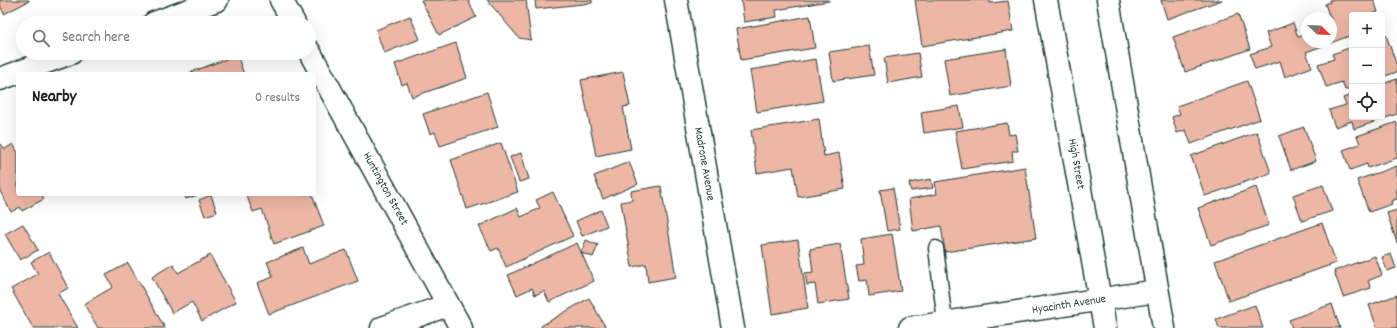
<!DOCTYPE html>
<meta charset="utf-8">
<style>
body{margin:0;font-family:Dekko,sans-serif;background:#f6f6f6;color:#222}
.controls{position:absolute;right:12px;top:12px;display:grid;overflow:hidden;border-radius:4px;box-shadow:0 4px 16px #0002}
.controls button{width:36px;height:36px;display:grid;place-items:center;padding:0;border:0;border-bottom:1px solid #e0e0e0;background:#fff;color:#222;font:20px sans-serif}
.compass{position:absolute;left:1301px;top:12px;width:36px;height:36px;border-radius:50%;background:#fff;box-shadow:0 4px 16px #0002;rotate:113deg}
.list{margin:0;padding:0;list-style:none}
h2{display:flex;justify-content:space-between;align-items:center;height:52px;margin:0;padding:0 16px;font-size:17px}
h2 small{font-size:13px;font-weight:400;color:#767676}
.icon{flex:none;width:22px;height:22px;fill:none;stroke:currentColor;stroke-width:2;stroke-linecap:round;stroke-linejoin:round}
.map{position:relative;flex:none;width:1397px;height:328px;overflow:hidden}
.search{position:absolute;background:#fff;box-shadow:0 4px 16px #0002;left:16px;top:16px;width:300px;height:44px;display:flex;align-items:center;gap:10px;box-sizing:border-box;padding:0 14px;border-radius:22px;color:#767676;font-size:15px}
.panel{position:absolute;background:#fff;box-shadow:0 4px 16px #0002;left:16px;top:72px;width:300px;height:124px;border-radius:4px}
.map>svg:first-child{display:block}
</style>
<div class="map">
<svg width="1397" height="328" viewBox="0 0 1397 328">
<rect width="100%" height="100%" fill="#fff"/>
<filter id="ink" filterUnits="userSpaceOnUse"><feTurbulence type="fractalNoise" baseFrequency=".025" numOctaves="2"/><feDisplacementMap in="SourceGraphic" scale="8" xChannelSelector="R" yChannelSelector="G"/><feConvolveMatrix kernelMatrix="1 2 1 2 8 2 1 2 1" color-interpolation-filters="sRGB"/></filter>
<g filter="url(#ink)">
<!-- building -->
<g fill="#eeb6a5" stroke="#1f3d34">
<path d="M0 0H29V1L4 14 0 5Z"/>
<path d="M421 0H468L476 17 439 35Z"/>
<path d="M487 0H526L531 40 519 38Z"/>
<path d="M535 0H592V3L536 9Z"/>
<path d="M741 0H829V1L776 10 777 17 744 22Z"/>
<path d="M915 0H990V3L1008 1 1013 31 922 46Z"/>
<path d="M1161 0H1222L1167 19Z"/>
<path d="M1329 0H1374L1378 12 1369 15H1352V35L1306 52 1312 67 1285 77 1280 61 1255 69 1250 54 1271 47 1266 33 1293 23 1298 37 1307 34V42H1331V26L1332 25 1331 18H1330L1325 4 1330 2Z"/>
<path d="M1238 14 1250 49 1185 72 1173 37Z"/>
<path d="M410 16 420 39 384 53 376 30Z"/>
<path d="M810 16 815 48 741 60 736 29Z"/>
<path d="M1386 35 1397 66V72L1382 77V36Z"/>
<path d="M456 43 467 78 412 97 407 83 402 85 395 64Z"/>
<path d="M869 46 874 75 833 81 829 52Z"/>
<path d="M1352 47V88L1345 90 1342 82 1326 87 1318 64 1334 59 1332 54Z"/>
<path d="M1006 49 1011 86 950 96 944 59Z"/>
<path d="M918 53 922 77 888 83 884 58Z"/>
<path d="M237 55 244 74H186Z"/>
<path d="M816 59 823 101 757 112 750 70Z"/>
<path d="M623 72 630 106 623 107 631 149 596 156 581 80Z"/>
<path d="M1397 79V114L1354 129 1352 121 1335 127 1329 110 1346 105 1343 98 1352 95V117H1382V84Z"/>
<path d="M1247 81 1260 119 1191 144 1186 130 1177 133 1172 117 1180 114 1177 106Z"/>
<path d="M487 92 498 127 440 146 435 132 430 134 423 114Z"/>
<path d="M959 106 963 127 924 133 921 112Z"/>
<path d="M819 119 824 156 839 153 845 189 798 197 793 167 757 173 751 130Z"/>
<path d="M1397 122V158L1368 168 1367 164 1350 170 1343 150 1360 144 1357 136Z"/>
<path d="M1007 123 1009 135 1015 134 1018 151H1012L1013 161 962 169 955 131Z"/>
<path d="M1304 127 1316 161 1291 170 1279 136Z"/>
<path d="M1257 132 1271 173 1205 196 1191 156Z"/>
<path d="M501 143 518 192 467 209 451 160Z"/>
<path d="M1 144 5 149 13 144 18 153V194H41L44 199 22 211 20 207 11 212 0 191V145Z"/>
<path d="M521 153 529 179 519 182 510 157Z"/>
<path d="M629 162 638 184 603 199 594 176Z"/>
<path d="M1397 166V199L1391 201 1392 204 1369 212 1357 180Z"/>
<path d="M1025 167 1036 238 945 252 941 226 913 231 909 199 937 194 935 182Z"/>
<path d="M931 179 933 188 911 191 909 183Z"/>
<path d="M1323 185 1332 211 1302 221 1293 195Z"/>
<path d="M661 186 676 277 648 282 646 264 632 267 621 202 632 200 631 191Z"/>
<path d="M1256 187 1269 225 1211 245 1198 208Z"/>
<path d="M893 188 900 229 887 231 880 190Z"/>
<path d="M553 192 573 236 506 267 498 248 491 251 479 226 517 208 521 217 540 208 536 200Z"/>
<path d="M184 194H200L186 199Z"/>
<path d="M246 194H312L324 226 274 244 262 209 253 212Z"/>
<path d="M211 195 217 212 205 216 199 200Z"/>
<path d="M601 210 607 226 582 236 576 221Z"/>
<path d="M1397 210V243L1387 213Z"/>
<path d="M1322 223 1336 263 1229 301 1215 261Z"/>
<path d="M23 224 38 250 20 260 5 234Z"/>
<path d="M892 234 901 291 869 296 867 280 859 281 856 266 864 265 861 239Z"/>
<path d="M586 240 598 245 593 257 581 253Z"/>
<path d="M798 240 808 308 772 314 762 245Z"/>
<path d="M577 243 594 281 549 302 544 291 535 295 532 288 517 295 508 275Z"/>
<path d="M840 244 849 299 818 304 815 284 807 285 805 273 813 272 810 249Z"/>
<path d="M303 248 309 264 346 250 358 281 269 314 257 283 273 277 267 262Z"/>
<path d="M49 252 68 288 58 294 78 328H33L11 289 38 274 31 262Z"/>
<path d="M1391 254 1396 268 1387 271 1382 257Z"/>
<path d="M210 255 236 302 202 321 192 302 172 313 152 277 173 264 178 273Z"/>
<path d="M1375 256 1382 275 1368 281 1371 288 1343 297 1334 271Z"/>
<path d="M128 263 165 328H98L84 304 113 287 106 275Z"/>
<path d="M1397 295V328H1377L1369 305Z"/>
<path d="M589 298 606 328H542L541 326Z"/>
<path d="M1332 304 1340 328H1292L1289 320Z"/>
<path d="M1255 305 1263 328H1219L1216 319Z"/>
</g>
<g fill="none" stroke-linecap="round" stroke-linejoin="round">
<!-- lane casing -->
<g stroke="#1f3d34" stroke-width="17">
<path id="lane" d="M936 248 945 323"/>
</g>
<!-- street casing -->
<g stroke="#1f3d34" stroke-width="25">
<g id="street">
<path d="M281 0 294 23"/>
<path d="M676 0 733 328"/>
<path d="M154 23 217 0"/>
<path d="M309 51 461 328"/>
<path d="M0 79 71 53"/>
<path d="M382 328 448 305"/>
<path d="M910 328 1157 291"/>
</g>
</g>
<!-- secondary casing -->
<g stroke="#1f3d34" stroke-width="25">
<g id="secondary">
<path d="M1046 0 1105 328"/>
<path d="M1108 0 1164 328"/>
</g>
</g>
<!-- lane -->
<use href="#lane" stroke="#fff" stroke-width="14"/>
<!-- street -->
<use href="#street" stroke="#fff" stroke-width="22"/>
<!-- secondary -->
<use href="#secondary" stroke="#fff" stroke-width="22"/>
</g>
</g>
<g text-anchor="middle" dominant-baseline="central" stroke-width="4" stroke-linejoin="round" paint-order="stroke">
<!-- street labels -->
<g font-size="12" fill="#1f3d34" stroke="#fff">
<text transform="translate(704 164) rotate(80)">Madrone Avenue</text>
<text transform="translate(1076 164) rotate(80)">High Street</text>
<text transform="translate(385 189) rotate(61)">Huntington Street</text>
<text transform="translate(1069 305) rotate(-9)">Hyacinth Avenue</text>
</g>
</g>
</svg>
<div class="controls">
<button>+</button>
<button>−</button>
<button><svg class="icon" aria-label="locate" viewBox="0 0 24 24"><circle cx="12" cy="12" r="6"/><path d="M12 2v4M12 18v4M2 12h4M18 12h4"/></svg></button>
</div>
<svg class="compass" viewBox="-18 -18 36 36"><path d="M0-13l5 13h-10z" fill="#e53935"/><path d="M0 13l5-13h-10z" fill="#767676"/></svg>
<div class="search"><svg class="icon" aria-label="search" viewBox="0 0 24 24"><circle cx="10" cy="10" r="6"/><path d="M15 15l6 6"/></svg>Search here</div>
<section class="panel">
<h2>Nearby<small>0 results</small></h2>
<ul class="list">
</ul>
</section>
</div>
